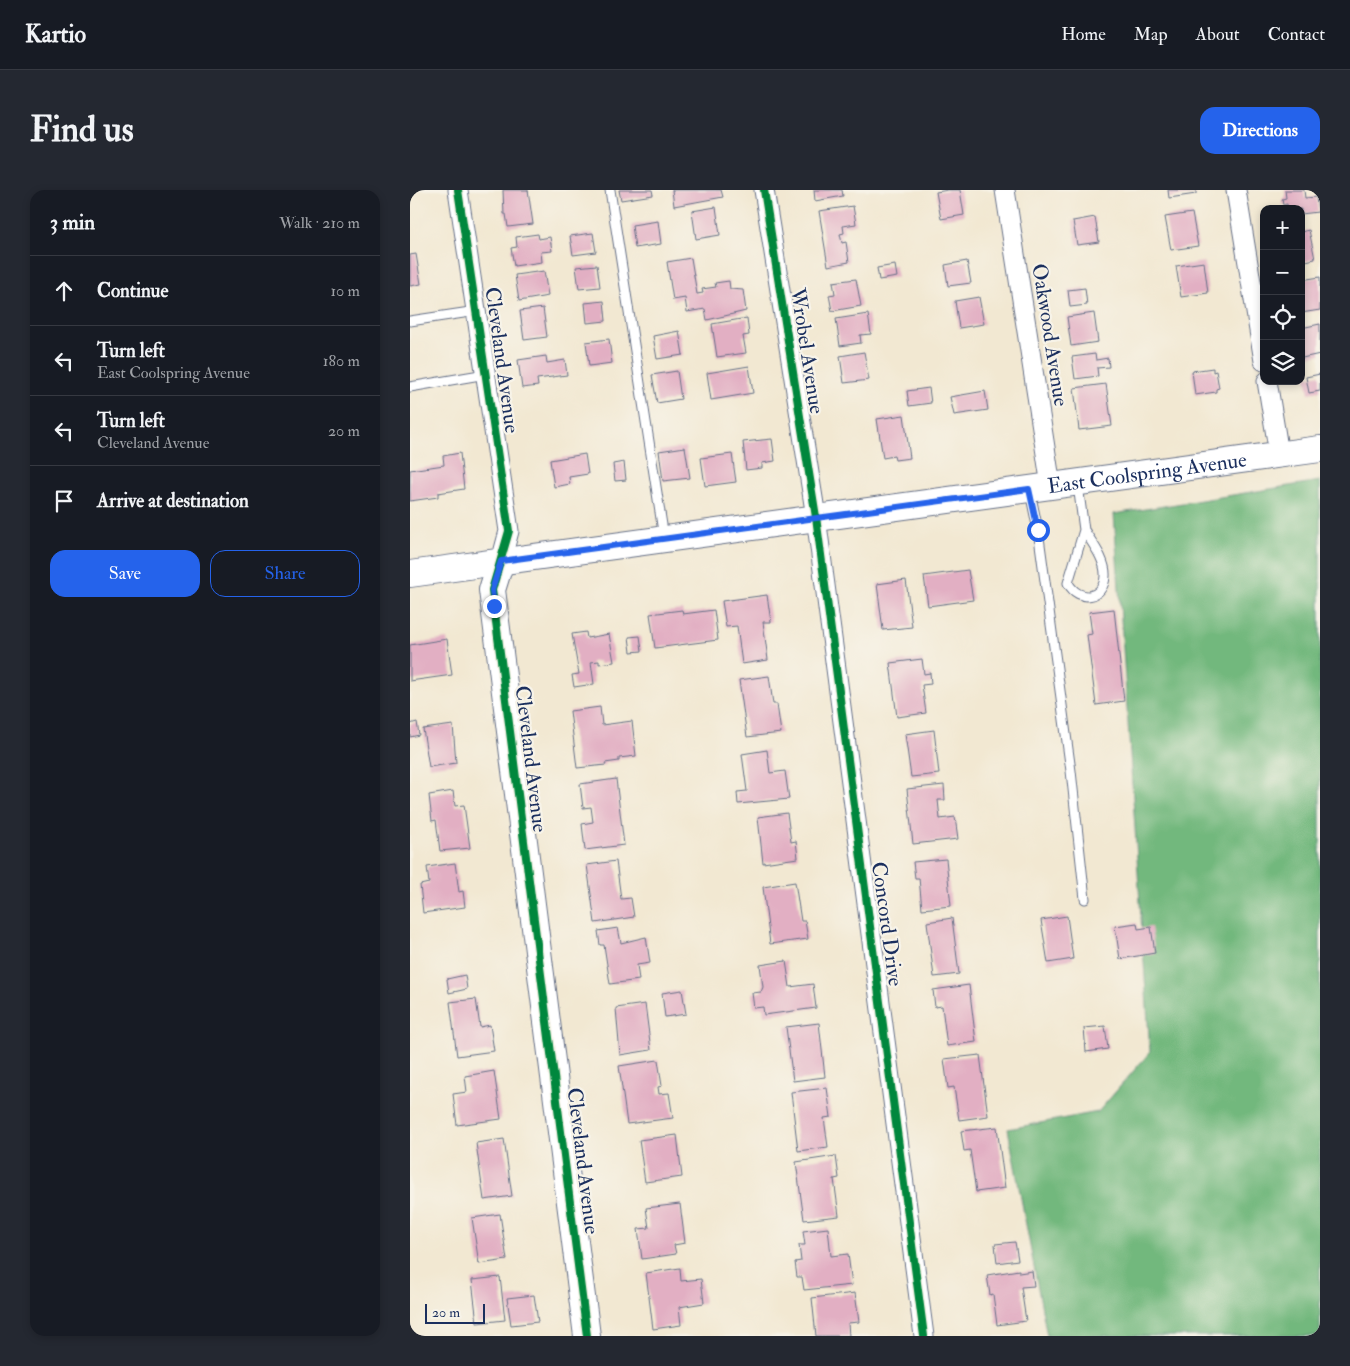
<!DOCTYPE html>
<meta charset="utf-8">
<style>
body{margin:0;font-family:"IM FELL Double Pica",serif;background:#242831;color:#f1f3f6}
.controls{position:absolute;right:15px;top:15px;display:grid;overflow:hidden;border-radius:10px;box-shadow:0 2px 8px #0003}
.controls button{width:45px;height:45px;display:grid;place-items:center;padding:0;border:0;border-bottom:1px solid #363941;background:#171b24;color:#f1f3f6;font:25px sans-serif}
.scale{position:absolute;left:15px;bottom:12px;width:60px;box-sizing:border-box;padding-left:5px;border:2px solid #1b2f5e;border-top:0;font-size:14px;line-height:18px;white-space:nowrap;color:#1b2f5e;-webkit-text-stroke:4px #f7f3e8;paint-order:stroke}
.stop{position:absolute;width:15px;height:15px;margin:-11px;border:4px solid #2563eb;border-radius:50%;background:#fff}
.stop.end{background:#2563eb;border-color:#fff;box-shadow:0 1px 5px #0008}
.list{margin:0;padding:0;list-style:none}
h2{display:flex;justify-content:space-between;align-items:center;height:65px;margin:0;padding:0 20px;font-size:21px}
h2 small{font-size:16px;font-weight:400;color:#9ea1a6}
.list li{display:grid;grid-template-columns:32px 1fr auto;gap:15px;align-items:center;box-sizing:border-box;height:70px;padding:0 20px;border-top:1px solid #363941}
.list b{display:block;font-size:19px;white-space:nowrap}
.list p{margin:0;font-size:16px;white-space:nowrap;color:#9ea1a6}
.list em{font-size:16px;font-style:normal;color:#9ea1a6}
.actions{display:flex;gap:10px;padding:15px 20px}
.actions a{flex:1;padding:11px 0;border:1px solid #2563eb;border-radius:15px;text-align:center;font-size:18px;color:#2563eb}
.actions .main{background:#2563eb;color:#fff}
.icon{flex:none;width:28px;height:28px;fill:none;stroke:currentColor;stroke-width:2;stroke-linecap:round;stroke-linejoin:round}
.map{position:relative;flex:none;width:910px;height:1146px;overflow:hidden;border-radius:15px}
header{display:flex;align-items:center;gap:30px;box-sizing:border-box;height:70px;padding:0 25px;background:#171b24;border-bottom:1px solid #363941}
header strong{font-size:24px}
nav{display:flex;gap:28px;margin-inline-start:auto;font-size:18px}
.intro{display:flex;align-items:center;justify-content:space-between;box-sizing:border-box;height:120px;padding:0 30px}
h1{margin:0;font-size:35px}
.button{padding:12px 22px;border-radius:15px;background:#2563eb;color:#fff;font-size:18px;font-weight:700}
main{display:flex;gap:30px;padding:0 30px}
aside{flex:1;background:#171b24;border-radius:15px;box-shadow:0 2px 8px #0003}
.map>svg:first-child{display:block}
</style>
<header>
<strong>Kartio</strong>
<nav><a>Home</a><a>Map</a><a>About</a><a>Contact</a></nav>
</header>
<div class="intro"><h1>Find us</h1><a class="button">Directions</a></div>
<main>
<aside>
<h2>3 min<small>Walk · 210 m</small></h2>
<ul class="list">
<li><svg class="icon" aria-label="ahead" viewBox="0 0 24 24"><path d="M12 20V5M6 11l6-6 6 6"/></svg><div><b>Continue</b></div><em>10 m</em></li>
<li><svg class="icon" aria-label="left" viewBox="0 0 24 24"><path d="M17 20v-9H6M10 6l-5 5 5 5"/></svg><div><b>Turn left</b><p>East Coolspring Avenue</p></div><em>180 m</em></li>
<li><svg class="icon" aria-label="left" viewBox="0 0 24 24"><path d="M17 20v-9H6M10 6l-5 5 5 5"/></svg><div><b>Turn left</b><p>Cleveland Avenue</p></div><em>20 m</em></li>
<li><svg class="icon" aria-label="arrive" viewBox="0 0 24 24"><path d="M6 21V4h12l-3 4 3 4H6"/></svg><div><b>Arrive at destination</b></div></li>
</ul>
<div class="actions"><a class="main">Save</a><a>Share</a></div>
</aside>
<div class="map">
<svg width="910" height="1146" viewBox="0 0 910 1146">
<rect width="100%" height="100%" fill="#f7f3e8"/>
<filter id="ink" filterUnits="userSpaceOnUse"><feTurbulence type="fractalNoise" baseFrequency=".02" numOctaves="2"/><feDisplacementMap in="SourceGraphic" scale="10" xChannelSelector="R" yChannelSelector="G"/><feConvolveMatrix kernelMatrix="1 2 1 2 8 2 1 2 1" color-interpolation-filters="sRGB"/></filter>
<filter id="wash" filterUnits="userSpaceOnUse"><feTurbulence type="fractalNoise" baseFrequency=".0096" numOctaves="4" result="noise"/><feDisplacementMap in="SourceGraphic" scale="20" xChannelSelector="R" yChannelSelector="G"/><feGaussianBlur stdDeviation="1.12" result="paint"/><feColorMatrix in="noise" values="0 0 0 0 0 0 0 0 0 0 0 0 0 0 0 0 0 1.4 0 .05"/><feComposite in="paint" operator="in"/></filter>
<g filter="url(#wash)">
<rect width="100%" height="100%" fill="#f2e8d2"/>
<!-- forest -->
<path fill="#72b87d" stroke="#46746e" d="M910 291V1146H637L598 939 688 922 740 862 704 324Z"/>
<g id="blocks">
<!-- building -->
<g fill="#e2afc3">
<path d="M93 0H118L123 34 98 37 96 24H94Z"/>
<path d="M209 0H242L243 5 211 10Z"/>
<path d="M262 0H311L313 7 264 16Z"/>
<path d="M404 0H432L433 6 405 11Z"/>
<path d="M538 0H550L554 25 531 29 526 2Z"/>
<path d="M758 0H786V4L759 8Z"/>
<path d="M875 0H894L895 8 906 7 908 22 891 24V19H878L877 14 873 15 872 9 876 8Z"/>
<path d="M443 16 446 34 433 36 434 43 430 44 432 53 436 52 439 72 418 76 409 21Z"/>
<path d="M306 17 310 45 286 49 282 21Z"/>
<path d="M782 23 788 56 761 60 755 27Z"/>
<path d="M685 27 689 52 667 55 663 31Z"/>
<path d="M248 31 251 54 225 58 222 35Z"/>
<path d="M899 40 905 69 891 72V42Z"/>
<path d="M183 43 186 62 163 65 160 46Z"/>
<path d="M128 44 129 49 140 47 142 61 131 62 132 72 104 76 101 58 107 57 106 47Z"/>
<path d="M6 64 11 94 0 96V65Z"/>
<path d="M281 68 287 104 293 103 292 99 306 97 305 93 319 91 320 99 333 100 336 121 297 130 295 119 277 122 275 108 263 110 257 72Z"/>
<path d="M557 71 561 93 538 96 535 75Z"/>
<path d="M794 72 798 103 771 107 766 76Z"/>
<path d="M187 75 190 97 169 99 166 77Z"/>
<path d="M485 75 487 87 469 90 467 78Z"/>
<path d="M134 81 138 106 109 111 105 85Z"/>
<path d="M910 87V120L891 123V90Z"/>
<path d="M446 89 451 116 422 121 419 105 425 104 423 92Z"/>
<path d="M675 98 677 115 660 117 658 100Z"/>
<path d="M569 107 574 134 549 138 545 111Z"/>
<path d="M194 111 196 131 177 133 175 113Z"/>
<path d="M133 118 137 147 114 150 110 121Z"/>
<path d="M684 123 688 152 661 156 657 127Z"/>
<path d="M458 124 461 144 450 145 451 153 430 156 426 129Z"/>
<path d="M337 128 339 145 333 146 336 163 307 167 302 134Z"/>
<path d="M910 134V164L892 168 891 138Z"/>
<path d="M269 141 273 165 247 169 243 146Z"/>
<path d="M199 149 202 173 179 176 176 152Z"/>
<path d="M454 162 459 190 434 193 430 166Z"/>
<path d="M685 164 686 170 698 168 699 177 687 178 688 186 665 189 662 167Z"/>
<path d="M136 166 137 173 155 170 157 185 127 189 128 196 112 198 108 170Z"/>
<path d="M339 176 343 203 301 210 297 183Z"/>
<path d="M803 178V182L806 181 809 198 806 199V202L785 205 782 181Z"/>
<path d="M267 181 271 209 247 213 242 185Z"/>
<path d="M910 184V201L899 203 896 187Z"/>
<path d="M696 194 702 236 669 240 664 198Z"/>
<path d="M519 198 521 213 499 216 497 201Z"/>
<path d="M575 201 578 220 544 225 540 207Z"/>
<path d="M494 225 500 268 485 270 484 266 473 268 467 229Z"/>
<path d="M362 249 365 271 352 273V278L336 280 333 252Z"/>
<path d="M275 257 280 288 253 291 249 261Z"/>
<path d="M50 263 54 299 28 303V307L0 311V280L34 275 33 266Z"/>
<path d="M175 264 178 284 159 287 160 294 144 297 140 270Z"/>
<path d="M322 264 326 292 295 296 291 268Z"/>
<path d="M214 272 216 290 205 291 203 274Z"/>
<path d="M558 380 563 410 518 416 514 386Z"/>
<path d="M496 390 502 437 473 440 467 394Z"/>
<path d="M357 405 361 432H353L358 470 332 474 327 436 316 437 312 411Z"/>
<path d="M704 419 714 511 686 515 677 445 682 444 679 422Z"/>
<path d="M272 420 273 424 304 420 308 450 245 458 240 424Z"/>
<path d="M176 442 177 448 199 444 204 472 189 474V471L181 472 184 494 164 497 162 485 169 484 162 444Z"/>
<path d="M230 446 232 461 221 462 219 447Z"/>
<path d="M37 449 42 485 0 491V455Z"/>
<path d="M512 469 514 484 520 483 521 494 512 495 516 523 487 527 480 473Z"/>
<path d="M359 486 363 514H367L371 543 337 547 329 490Z"/>
<path d="M190 517 192 535 222 531 226 566 209 568V571L195 573 196 575 167 578 160 521Z"/>
<path d="M7 532 9 545 0 547V534Z"/>
<path d="M43 535 46 573 19 577 13 539Z"/>
<path d="M524 540 529 584 501 587 495 544Z"/>
<path d="M357 560 360 583 375 581 379 609 328 614 327 602 337 601 332 564Z"/>
<path d="M206 589 214 655 175 660 172 634 183 632 181 617 173 618 170 594Z"/>
<path d="M534 595 535 610H528L530 629 545 627 548 649 503 654 497 599Z"/>
<path d="M43 601 45 616 54 615 60 658 30 661 26 630 22 631 19 605Z"/>
<path d="M377 623 381 652 386 651 388 668 353 673 348 627Z"/>
<path d="M536 669 541 716 512 719 509 688H505L503 672Z"/>
<path d="M206 671 211 709 221 708 224 727 185 733 177 675Z"/>
<path d="M45 673 49 702 53 701 55 717 13 723 10 695 19 693 17 677Z"/>
<path d="M385 692 391 731H395L398 749 360 754 353 697Z"/>
<path d="M657 726 663 769 638 773 631 730Z"/>
<path d="M542 728 549 784 524 787 517 732Z"/>
<path d="M727 733 728 739 741 737 745 763 710 769 705 736Z"/>
<path d="M208 738 211 753 236 747 240 773 227 775 229 790 200 794 194 755H190L188 741Z"/>
<path d="M376 771 380 797 403 794 406 818 354 825 353 817 344 818 342 803 351 802 353 797 350 775Z"/>
<path d="M55 785 57 799 39 803 37 789Z"/>
<path d="M559 795 566 852 537 856 532 816 525 817 523 800Z"/>
<path d="M272 800 276 824 255 827 252 803Z"/>
<path d="M66 809 70 837 80 835 84 861 47 866 40 812Z"/>
<path d="M235 814 241 860 210 865 206 818Z"/>
<path d="M409 833 415 887 383 891 376 837Z"/>
<path d="M695 836 698 859 676 862 674 838Z"/>
<path d="M570 865 578 926 549 930 544 897 538 898 534 869Z"/>
<path d="M248 870 252 896 248 897 249 904 259 903 263 928 217 934 209 876Z"/>
<path d="M84 881 91 929 47 935 43 904 57 902 55 886Z"/>
<path d="M417 898 421 927 414 928 418 957 388 961 381 902Z"/>
<path d="M587 937 595 998 566 1002 560 960 554 961 551 941Z"/>
<path d="M267 945 272 987 235 992 229 950Z"/>
<path d="M94 949 102 1006 74 1010 66 953Z"/>
<path d="M426 966 429 988 424 989 429 1026 394 1030 386 972Z"/>
<path d="M270 1014 275 1053 264 1055 266 1064 232 1069 228 1039 239 1038 236 1018Z"/>
<path d="M90 1024 97 1070 69 1074 62 1028Z"/>
<path d="M418 1038 421 1066 438 1064 442 1095 394 1100 392 1087H387L385 1072 391 1071 389 1055H395L393 1041Z"/>
<path d="M605 1052 608 1070 587 1073 585 1054Z"/>
<path d="M270 1078 271 1091 291 1089 294 1113 269 1117 271 1135 243 1139 236 1083Z"/>
<path d="M609 1080V1083L622 1081 624 1096 611 1097 616 1131 587 1135 583 1104 580 1105 577 1085Z"/>
<path d="M90 1087 95 1130 67 1133 62 1090Z"/>
<path d="M445 1103 449 1132 438 1133 439 1146H406L402 1108Z"/>
<path d="M124 1105 128 1132 101 1135 97 1108Z"/>
</g>
</g>
</g>
<g filter="url(#ink)">
<use href="#blocks" fill-opacity="0" stroke="#667087" stroke-width="1"/>
<g fill="none" stroke-linecap="round" stroke-linejoin="round">
<!-- lane casing -->
<g stroke="#667087" stroke-width="11">
<g id="lane">
<path d="M200 0 254 348"/>
<path d="M0 131 67 121"/>
<path d="M0 197 76 184"/>
<path d="M668 295 674 340 658 393C669 413 694 409 695 386 696 370 682 353 674 340"/>
<path d="M620 302 628 340 661 581 675 709"/>
</g>
</g>
<!-- street casing -->
<g stroke="#667087" stroke-width="21">
<g id="street">
<path d="M48 0 99 341 91 371"/>
<path d="M354 0 406 327 514 1146"/>
<path d="M595 0 641 296"/>
<path d="M826 0 854 171"/>
<path d="M857 191 869 264"/>
</g>
</g>
<!-- secondary casing -->
<g stroke="#667087" stroke-width="28">
<g id="secondary">
<path d="M91 371 82 400 177 1146"/>
<path id="s1" d="M0 384 910 259"/>
</g>
</g>
<!-- lane -->
<use href="#lane" stroke="#fff" stroke-width="9"/>
<!-- street -->
<use href="#street" stroke="#fff" stroke-width="19"/>
<!-- secondary -->
<use href="#secondary" stroke="#fff" stroke-width="26"/>
<!-- cycleway casing -->
<g stroke="#f7f3e8" stroke-width="11">
<g id="cycleway">
<path d="M48 0 99 341 82 400 177 1146"/>
<path d="M354 0 406 327 514 1146"/>
</g>
</g>
<!-- cycleway -->
<use href="#cycleway" stroke="#00873e" stroke-width="8"/>
</g>
</g>
<g fill="none" stroke-linecap="round" stroke-linejoin="round" filter="url(#ink)">
<!-- route -->
<path stroke="#2563eb" stroke-width="6" d="M84 416 82 400 91 371 619 299 628 340"/>
</g>
<g text-anchor="middle" dominant-baseline="central" stroke-width="4.5" stroke-linejoin="round" paint-order="stroke">
<!-- street labels -->
<g font-size="21" fill="#1b2f5e" stroke="#f7f3e8">
<text transform="translate(640 145) rotate(81)">Oakwood Avenue</text>
<text transform="translate(397 161) rotate(81)">Wrobel Avenue</text>
<text transform="translate(92 170) rotate(82)">Cleveland Avenue</text>
<text stroke="none"><textPath href="#s1" startOffset="744">East Coolspring Avenue</textPath></text>
<text transform="translate(121 569) rotate(83)">Cleveland Avenue</text>
<text transform="translate(477 734) rotate(82)">Concord Drive</text>
<text transform="translate(173 971) rotate(83)">Cleveland Avenue</text>
</g>
</g>
</svg>
<div class="controls">
<button>+</button>
<button>−</button>
<button><svg class="icon" aria-label="locate" viewBox="0 0 24 24"><circle cx="12" cy="12" r="6"/><path d="M12 2v4M12 18v4M2 12h4M18 12h4"/></svg></button>
<button><svg class="icon" aria-label="layers" viewBox="0 0 24 24"><path d="M12 4l9 5-9 5-9-5zM3 14l9 5 9-5"/></svg></button>
</div>
<div class="scale">20 m</div>
<div class="stop" style="left:628px;top:340px"></div>
<div class="stop end" style="left:84px;top:416px"></div>
</div>
</main>
